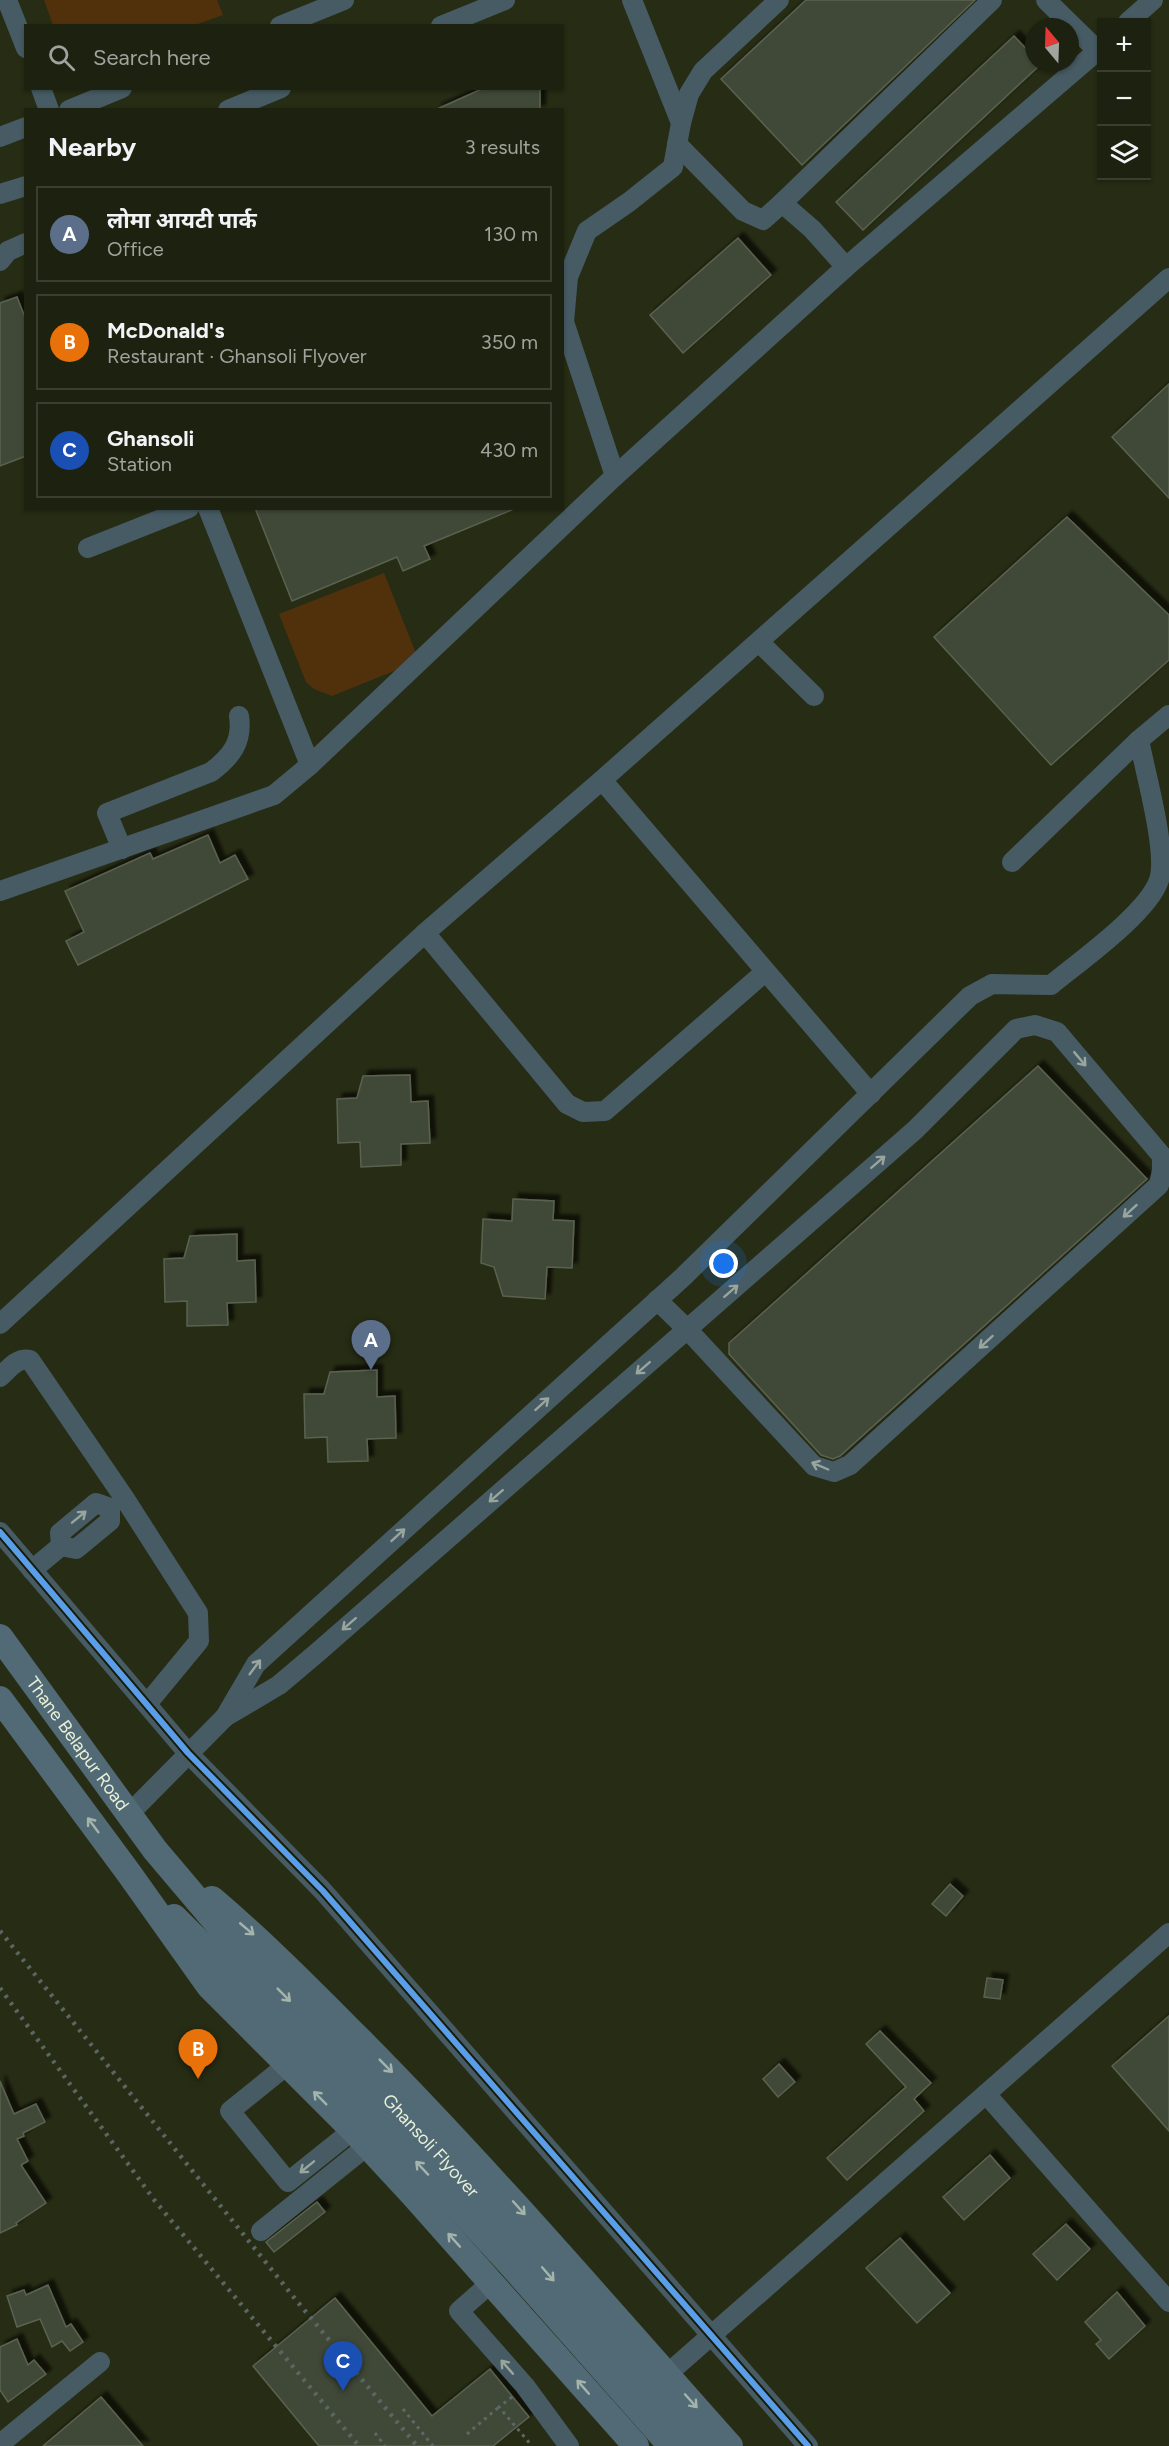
<!DOCTYPE html>
<meta charset="utf-8">
<style>
body{margin:0;font-family:Figtree,"Noto Sans Devanagari",sans-serif;background:#2a2e1d;color:#f1f3f6}
.controls{position:absolute;right:18px;top:18px;display:grid;overflow:hidden;border-radius:0px;box-shadow:0 2px 4px #0004}
.controls button{width:54px;height:54px;display:grid;place-items:center;padding:0;border:0;border-bottom:2px solid #3b3e2f;background:#1d210f;color:#f1f3f6;font:30px sans-serif}
.compass{position:absolute;left:1025px;top:18px;width:54px;height:54px;border-radius:50%;background:#1d210f;box-shadow:0 2px 4px #0004;rotate:341deg}
.you{position:absolute;left:724px;top:1264px;width:21px;height:21px;margin:-15px;border:4px solid #fff;border-radius:50%;background:#1a73e8;box-shadow:0 0 0 9px #1a73e833}
.badge{display:grid;place-items:center;width:39px;height:39px;border-radius:50%;background:#a4ab93;color:#fff;font-size:20px;font-weight:700}
.pin{position:absolute;translate:-50% -50px;filter:drop-shadow(0 2px 3px #0008)}
.pin::after{content:'';position:absolute;top:32px;width:21px;height:18px;background:inherit;clip-path:polygon(0 0,100% 0,50% 100%)}
.list{margin:0;padding:0;list-style:none}
h2{display:flex;justify-content:space-between;align-items:center;height:78px;margin:0;padding:0 24px;font-size:26px}
h2 small{font-size:20px;font-weight:400;color:#a0a39e}
.list li{display:grid;grid-template-columns:39px 1fr auto;gap:18px;align-items:center;box-sizing:border-box;height:96px;margin:0 12px 12px;padding:0 12px;border:2px solid #3b3e2f;border-radius:0px}
.list b{display:block;font-size:22px;white-space:nowrap}
.list p{margin:0;font-size:20px;white-space:nowrap;color:#a0a39e}
.list em{font-size:20px;font-style:normal;color:#a0a39e}
.icon{flex:none;width:33px;height:33px;fill:none;stroke:currentColor;stroke-width:2;stroke-linecap:round;stroke-linejoin:round}
.map{position:relative;flex:none;width:1169px;height:2446px;overflow:hidden}
.search{position:absolute;background:#1d210f;box-shadow:0 2px 4px #0004;left:24px;top:24px;width:540px;height:66px;display:flex;align-items:center;gap:15px;box-sizing:border-box;padding:0 21px;border-radius:0px;color:#a0a39e;font-size:22px}
.panel{position:absolute;background:#1d210f;box-shadow:0 2px 4px #0004;left:24px;top:108px;width:540px;height:402px;border-radius:0px}
.map>svg:first-child{display:block}
</style>
<div class="map">
<svg width="1169" height="2446" viewBox="0 0 1169 2446">
<defs>
<filter id="shadow"><feDropShadow dx="5.5" dy="-5.5" stdDeviation="1.5" flood-color="#0009"/></filter>
</defs>
<rect width="100%" height="100%" fill="#272c14"/>
<!-- green -->
<g fill="#51310b">
<path d="M44 0H217L223 15 195 25H53Z"/>
<path d="M384 573 419 661 332 696 314 689 306 682 279 614Z"/>
</g>
<!-- building -->
<g fill="#414937" stroke="#5a6250" stroke-width="1.5" filter="url(#shadow)">
<path d="M806 0H975L802 165 721 79Z"/>
<path d="M1014 36 1034 57V63L1041 64 863 230 836 202Z"/>
<path d="M484 88H540V110H435Z"/>
<path d="M738 238 771 275 683 353 650 315Z"/>
<path d="M17 297 26 320V456L0 466V303Z"/>
<path d="M1169 384V498L1112 437Z"/>
<path d="M255 508H514V509L424 546 430 559 403 571 397 557 292 601Z"/>
<path d="M1067 517 1169 615V660L1051 765 934 637Z"/>
<path d="M208 835 220 863 235 855 248 879 78 965 66 941 84 932 65 891 150 853 153 859Z"/>
<path d="M1038 1066 1147 1179 840 1456 833 1459 821 1455 729 1354V1343Z"/>
<path d="M410 1075 411 1102 428 1101 430 1143 401 1144V1165L361 1167 360 1142 338 1143 337 1099 357 1098 363 1076Z"/>
<path d="M513 1199 554 1201 553 1220 574 1221 572 1268 547 1267 545 1299 503 1296 494 1267 481 1263 483 1219 512 1221Z"/>
<path d="M237 1234V1261L255 1260 256 1302 227 1303 228 1325 187 1326V1301L165 1302 164 1259 184 1258 190 1236Z"/>
<path d="M377 1370V1397L395 1396 396 1438 367 1439 368 1461 328 1462 327 1437 305 1438 304 1394H324L330 1372Z"/>
<path d="M950 1884 963 1896 946 1916 932 1904Z"/>
<path d="M987 1978 1003 1980 1000 1999 984 1997Z"/>
<path d="M1169 2016V2131L1112 2066Z"/>
<path d="M880 2031 931 2083 914 2099 924 2111 847 2180 827 2158 906 2087 866 2044Z"/>
<path d="M779 2064 795 2082 778 2097 763 2079Z"/>
<path d="M0 2081 14 2114 36 2104 45 2122 23 2133 24 2136 17 2139 28 2161 21 2165 46 2203 16 2223 17 2225 0 2233Z"/>
<path d="M990 2155 1010 2178 964 2220 943 2197Z"/>
<path d="M317 2202 325 2212 274 2252 266 2242Z"/>
<path d="M1066 2224 1090 2249 1057 2280 1033 2254Z"/>
<path d="M900 2238 950 2293 917 2323 866 2268Z"/>
<path d="M48 2285 66 2327 71 2324 83 2342 70 2351 62 2341 52 2347 40 2319 17 2327 7 2296 24 2290 26 2295Z"/>
<path d="M1117 2292 1145 2326 1109 2359 1096 2344 1101 2340 1085 2322Z"/>
<path d="M335 2298 432 2416 490 2369 529 2417 493 2446H319L253 2366Z"/>
<path d="M17 2339 28 2365 34 2360 46 2374 8 2402 0 2390V2347Z"/>
<path d="M101 2397 143 2446H43Z"/>
</g>
<g fill="none" stroke-linecap="round" stroke-linejoin="round">
<!-- path -->
<g stroke="#5d6969" stroke-width="3" stroke-dasharray="3 4.5" stroke-linecap="butt">
<path d="M512 2397 499 2407 532 2446"/>
<path d="M403 2409 433 2446"/>
<path d="M375 2433 385 2446"/>
<path d="M467 2434 499 2407"/>
</g>
<!-- minor -->
<g stroke="#475b64" stroke-width="20">
<path d="M7 0 26 48"/>
<path d="M1046 0 1098 51"/>
<path d="M1128 22 1153 0"/>
<path d="M280 26 344 0"/>
<path d="M441 26 505 0"/>
<path d="M41 88 49 110"/>
<path d="M69 110 122 88"/>
<path d="M228 110 281 88"/>
<path d="M681 123 689 94 703 71 779 0"/>
<path d="M0 137 26 127"/>
<path d="M677 144 743 211 763 220 782 203 812 229 846 267"/>
<path d="M0 194 26 186"/>
<path d="M782 203 992 0"/>
<path d="M0 261 8 251 26 243"/>
<path d="M615 476 564 322 568 277 587 231 629 202 673 167 681 123 632 0"/>
<path d="M208 508 310 765"/>
<path d="M88 548 189 508"/>
<path d="M759 642 814 696"/>
<path d="M602 780 871 1094"/>
<path d="M122 849 107 813 211 772C231 757 243 742 239 716"/>
<path d="M1012 862 1139 740"/>
<path d="M0 891 274 795 310 765 615 476 846 267 1102 47"/>
<path d="M425 933 567 1104 583 1112 605 1111 765 972"/>
<path d="M0 1324 425 933 602 780 1169 278"/>
<path d="M0 1377C9 1369 17 1357 30 1360L125 1499 198 1613 199 1641 147 1704"/>
<path d="M0 1532 188 1753 323 1891 808 2446"/>
<path d="M61 1546 60 1533 96 1503 110 1508"/>
<path d="M61 1546 76 1549 110 1521V1508"/>
<path d="M32 1570 61 1546"/>
<path d="M225 1717 279 1685 318 1652 915 1130 1016 1029 1035 1025 1057 1032 1162 1156V1170L1159 1185 850 1465 834 1472 814 1466 687 1329 657 1300"/>
<path d="M129 1814 225 1717 256 1664 683 1277 970 996 992 984 1051 985C1080 961 1148 913 1159 880 1168 853 1145 771 1139 740L1169 715"/>
<path d="M287 2065 230 2111 288 2182 353 2130"/>
<path d="M986 2094 1169 2302"/>
<path d="M261 2231 367 2146"/>
<path d="M492 2282 459 2311 525 2386 569 2446"/>
<path d="M656 2384 1169 1933"/>
<path d="M0 2444 100 2362"/>
</g>
<!-- major -->
<g stroke="#516a76" stroke-width="26">
<path id="s1" d="M0 1637 155 1850 243 1954 387 2098 448 2164 701 2446"/>
<path d="M0 1699 128 1872 209 1986 353 2130 414 2196 636 2446"/>
<path d="M212 1899C264 1943 312 1992 360 2040 489 2170 608 2309 730 2446"/>
<path d="M174 1917 371 2113 511 2265 671 2446"/>
</g>
<!-- rail -->
<g stroke="#596662" stroke-width="4.5" stroke-dasharray="3 6" stroke-linecap="butt">
<path d="M0 1931 296 2300 417 2446"/>
<path d="M0 1988 155 2201 359 2446"/>
</g>
<!-- cycleway casing -->
<g stroke="#171c09" stroke-width="10">
<path id="cycleway" d="M0 1532 188 1753 323 1891 808 2446"/>
</g>
<!-- cycleway -->
<use href="#cycleway" stroke="#5a9eea" stroke-width="6"/>
</g>
<!-- one-way arrows -->
<defs><path id="oneway-shaft" d="M-6 0H5M1.5-3L5.5 0L1.5 3" fill="none" stroke-width="1.6" stroke-linecap="round" stroke-linejoin="round" transform="scale(1.5)"/></defs>
<g stroke="#98a69e">
<use href="#oneway-shaft" transform="translate(1080 1059) rotate(50)"/>
<use href="#oneway-shaft" transform="translate(878 1162) rotate(-41)"/>
<use href="#oneway-shaft" transform="translate(1130 1211) rotate(138)"/>
<use href="#oneway-shaft" transform="translate(731 1291) rotate(-41)"/>
<use href="#oneway-shaft" transform="translate(986 1342) rotate(138)"/>
<use href="#oneway-shaft" transform="translate(643 1368) rotate(139)"/>
<use href="#oneway-shaft" transform="translate(542 1404) rotate(-42)"/>
<use href="#oneway-shaft" transform="translate(820 1466) rotate(-157)"/>
<use href="#oneway-shaft" transform="translate(496 1496) rotate(139)"/>
<use href="#oneway-shaft" transform="translate(79 1517) rotate(-39)"/>
<use href="#oneway-shaft" transform="translate(398 1535) rotate(-42)"/>
<use href="#oneway-shaft" transform="translate(349 1624) rotate(139)"/>
<use href="#oneway-shaft" transform="translate(255 1667) rotate(-53)"/>
<use href="#oneway-shaft" transform="translate(307 2167) rotate(141)"/>
<use href="#oneway-shaft" transform="translate(507 2367) rotate(-131)"/>
</g>
<g stroke="#a4b4ab">
<use href="#oneway-shaft" transform="translate(93 1825) rotate(-127)"/>
<use href="#oneway-shaft" transform="translate(247 1929) rotate(40)"/>
<use href="#oneway-shaft" transform="translate(284 1995) rotate(45)"/>
<use href="#oneway-shaft" transform="translate(386 2066) rotate(45)"/>
<use href="#oneway-shaft" transform="translate(320 2098) rotate(-135)"/>
<use href="#oneway-shaft" transform="translate(422 2168) rotate(-133)"/>
<use href="#oneway-shaft" transform="translate(519 2208) rotate(48)"/>
<use href="#oneway-shaft" transform="translate(454 2240) rotate(-132)"/>
<use href="#oneway-shaft" transform="translate(548 2274) rotate(49)"/>
<use href="#oneway-shaft" transform="translate(583 2387) rotate(-131)"/>
<use href="#oneway-shaft" transform="translate(691 2401) rotate(48)"/>
</g>
<g text-anchor="middle" dominant-baseline="central" stroke-width="5" stroke-linejoin="round" paint-order="stroke">
<!-- street labels -->
<g font-size="18" fill="#e8f0d7" stroke="#171c09">
<text stroke="none"><textPath href="#s1" startOffset="132">Thane Belapur Road</textPath></text>
<text stroke="none"><textPath href="#s1" startOffset="668">Ghansoli Flyover</textPath></text>
</g>
</g>
</svg>
<div class="controls">
<button>+</button>
<button>−</button>
<button><svg class="icon" aria-label="layers" viewBox="0 0 24 24"><path d="M12 4l9 5-9 5-9-5zM3 14l9 5 9-5"/></svg></button>
</div>
<svg class="compass" viewBox="-18 -18 36 36"><path d="M0-13l5 13h-10z" fill="#e53935"/><path d="M0 13l5-13h-10z" fill="#a0a39e"/></svg>
<div class="you"></div>
<div class="pin badge" style="left:371px;top:1370px;background:#5c6f8a">A</div>
<div class="pin badge" style="left:198px;top:2079px;background:#e8710a">B</div>
<div class="pin badge" style="left:343px;top:2391px;background:#1a4fb4">C</div>
<div class="search"><svg class="icon" aria-label="search" viewBox="0 0 24 24"><circle cx="10" cy="10" r="6"/><path d="M15 15l6 6"/></svg>Search here</div>
<section class="panel">
<h2>Nearby<small>3 results</small></h2>
<ul class="list">
<li><span class="badge" style="background:#5c6f8a">A</span><div><b>लोमा आयटी पार्क</b><p>Office</p></div><em>130 m</em></li>
<li><span class="badge" style="background:#e8710a">B</span><div><b>McDonald's</b><p>Restaurant · Ghansoli Flyover</p></div><em>350 m</em></li>
<li><span class="badge" style="background:#1a4fb4">C</span><div><b>Ghansoli</b><p>Station</p></div><em>430 m</em></li>
</ul>
</section>
</div>
